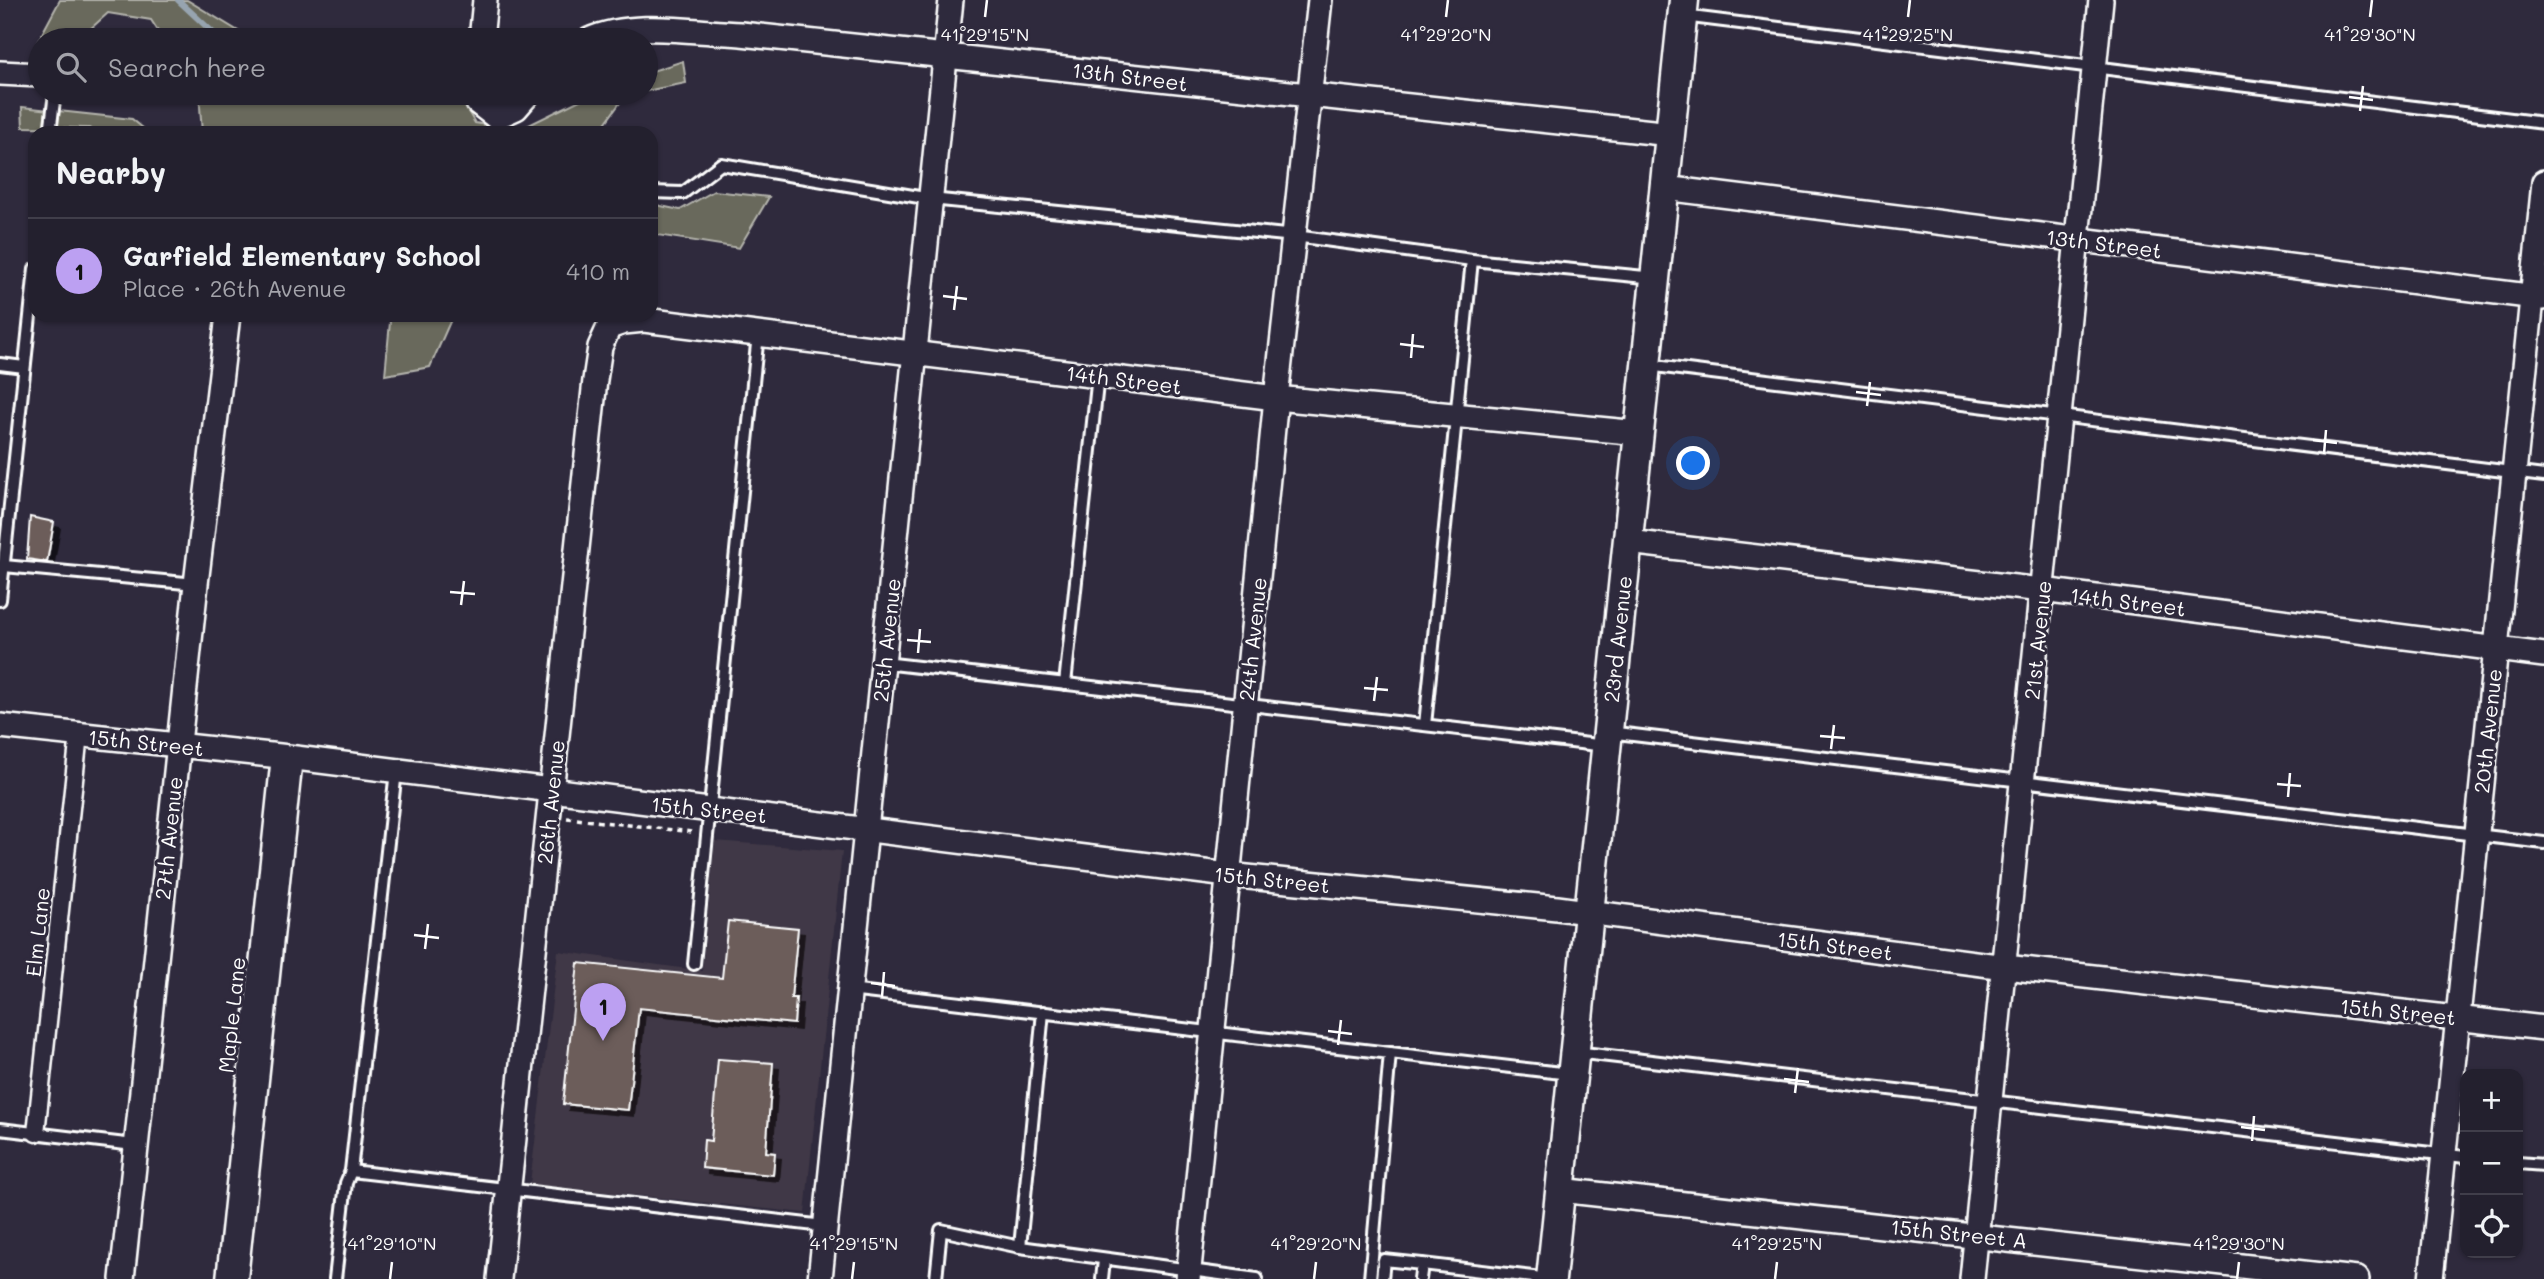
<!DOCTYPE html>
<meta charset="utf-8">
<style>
body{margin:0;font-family:Mali,sans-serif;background:#2f2d3a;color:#f1f3f6}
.controls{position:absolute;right:21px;bottom:21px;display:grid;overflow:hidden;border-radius:14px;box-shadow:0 2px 5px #0004}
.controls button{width:63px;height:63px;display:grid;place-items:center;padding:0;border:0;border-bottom:2px solid #403e4a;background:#23202e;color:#f1f3f6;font:35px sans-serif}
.you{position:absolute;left:1694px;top:464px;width:24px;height:24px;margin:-18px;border:5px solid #fff;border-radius:50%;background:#1a73e8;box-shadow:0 0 0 10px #1a73e833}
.badge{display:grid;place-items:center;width:46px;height:46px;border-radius:50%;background:#bca0f2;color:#111;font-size:23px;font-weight:700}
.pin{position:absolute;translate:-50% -58px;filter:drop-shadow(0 2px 4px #0008)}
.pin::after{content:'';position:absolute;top:37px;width:24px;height:21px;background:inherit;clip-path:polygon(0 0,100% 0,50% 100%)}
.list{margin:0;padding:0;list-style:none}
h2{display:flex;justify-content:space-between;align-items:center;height:91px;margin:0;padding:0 28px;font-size:30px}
h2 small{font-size:23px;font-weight:400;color:#a3a3aa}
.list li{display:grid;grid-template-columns:46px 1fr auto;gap:21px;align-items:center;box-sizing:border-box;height:105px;padding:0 28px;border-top:2px solid #403e4a}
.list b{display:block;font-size:26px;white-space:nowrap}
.list p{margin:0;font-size:23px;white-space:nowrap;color:#a3a3aa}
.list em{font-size:23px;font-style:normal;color:#a3a3aa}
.icon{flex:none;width:38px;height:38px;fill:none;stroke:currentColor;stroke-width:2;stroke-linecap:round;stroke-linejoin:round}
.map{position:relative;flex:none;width:2544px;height:1279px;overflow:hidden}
.search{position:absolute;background:#23202e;box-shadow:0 2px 5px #0004;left:28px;top:28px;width:630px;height:77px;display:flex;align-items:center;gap:18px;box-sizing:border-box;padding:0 24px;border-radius:38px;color:#a3a3aa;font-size:26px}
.panel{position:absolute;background:#23202e;box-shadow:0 2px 5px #0004;left:28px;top:126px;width:630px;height:196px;border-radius:21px}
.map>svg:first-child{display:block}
</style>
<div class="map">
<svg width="2544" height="1279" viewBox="0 0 2544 1279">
<defs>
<filter id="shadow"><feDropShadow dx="6" dy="6" stdDeviation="0" flood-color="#0009"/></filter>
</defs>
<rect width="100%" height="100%" fill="#2f2a3d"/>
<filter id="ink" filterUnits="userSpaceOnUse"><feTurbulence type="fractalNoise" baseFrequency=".0143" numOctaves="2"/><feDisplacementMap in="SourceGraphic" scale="14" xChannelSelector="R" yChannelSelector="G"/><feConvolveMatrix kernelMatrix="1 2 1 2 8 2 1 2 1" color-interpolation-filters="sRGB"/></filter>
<g filter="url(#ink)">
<!-- built -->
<path fill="#413946" d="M715 841 842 851 805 1213 530 1184 558 951 702 971Z"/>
<!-- green -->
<g fill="#69695b" stroke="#b4b4ad" stroke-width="2">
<path d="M60 0H187L253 40H164L151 20 108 13 78 40 37 43Z"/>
<path d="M683 61 686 83 646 91V73Z"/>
<path d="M199 93H351L374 103 404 93H457L475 123 519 130 594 93H639L625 96 598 133H202Z"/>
<path d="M22 107 132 119 149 133H98L89 128 23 127Z"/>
<path d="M714 191 769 197 739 248 651 234V204L680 210Z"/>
<path d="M385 315H453L430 367 385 375 390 322Z"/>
</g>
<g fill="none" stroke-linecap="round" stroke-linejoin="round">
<!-- stream -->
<path stroke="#97a4b0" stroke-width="6" d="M178 0 221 40"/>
</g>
<!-- building -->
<g fill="#6c5d5a" stroke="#fff" stroke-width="2" filter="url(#shadow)">
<path d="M30 517 54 522 47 562 27 559Z"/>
<path d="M728 921 798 928 791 998H796L794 1024 639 1008 628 1110 563 1104 578 963 722 978Z"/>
<path d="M718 1059 773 1063 766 1152 775 1153 773 1175 702 1168 704 1140 711 1141Z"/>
</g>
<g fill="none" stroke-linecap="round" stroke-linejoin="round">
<!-- service casing -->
<g stroke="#fff" stroke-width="16">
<g id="service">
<path d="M1683 16 2544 123"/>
<path d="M50 133 55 93"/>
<path d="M651 192 683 193 721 164 931 199 1295 236 1472 260 1655 278"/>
<path d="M0 364 24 367"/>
<path d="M1647 365 2544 476"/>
<path d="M4 566 196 584"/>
<path d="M0 600 35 269"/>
<path d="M884 663 1606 746"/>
<path d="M1065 684 1098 375"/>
<path d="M1425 725 1472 260"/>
<path d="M1608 732 2544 843"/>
<path d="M694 964 758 334"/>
<path d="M849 990 1570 1074"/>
<path d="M1575 1052 2465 1157"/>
<path d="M0 1129 134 1145"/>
<path d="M2518 1163 2544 1165"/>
<path d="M351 1171 824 1226"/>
<path d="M1020 1247 1043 1012"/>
<path d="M335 1279 346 1183 351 1171 396 771"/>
<path d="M936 1279 941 1230 1020 1247 1257 1279"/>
<path d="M1102 1279 1104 1260"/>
<path d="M1370 1279 1390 1053"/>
<path d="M1382 1279 1384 1260 1422 1264"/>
<path d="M1420 1279 1422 1264 1550 1279"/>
</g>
</g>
<!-- pedestrian casing -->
<g stroke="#fff" stroke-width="21">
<g id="pedestrian">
<path d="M36 1133 79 734"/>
<path d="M225 1279 280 756"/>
<path d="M239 1279 294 758"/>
</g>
</g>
<!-- minor casing -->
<g stroke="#fff" stroke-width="28">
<g id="minor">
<path d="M481 40 485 0"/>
<path d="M589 40C633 20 693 32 741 34L1671 134"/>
<path d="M0 73 40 75"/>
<path d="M477 93 478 103 496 117 516 108 529 93"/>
<path d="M1665 188 2544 298"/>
<path d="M1628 542 2042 590 2544 655"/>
<path d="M0 726 280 756 1228 875 1557 908 2005 967 2544 1028"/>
<path d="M1560 1190 2357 1279"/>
<path d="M122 1279 196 584 228 315"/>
<path d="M499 1279 595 380 600 347 609 327 624 322 644 320 1276 398 1639 433"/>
<path d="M820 1279 951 0"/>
<path d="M1188 1279 1276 398 1320 0"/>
<path d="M1972 1279 2101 0"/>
<path d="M2431 1279 2544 182"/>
</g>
</g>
<!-- tertiary casing -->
<g stroke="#fff" stroke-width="33">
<path id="tertiary" d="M1551 1279 1684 0"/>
</g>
<!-- path -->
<path stroke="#fff" stroke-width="3.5" stroke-dasharray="5 5" stroke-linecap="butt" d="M567 818 692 832"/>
<!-- service -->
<use href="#service" stroke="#2f2a3d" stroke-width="10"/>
<!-- pedestrian -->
<use href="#pedestrian" stroke="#2f2a3d" stroke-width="16"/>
<!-- minor -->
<use href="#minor" stroke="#2f2a3d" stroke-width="23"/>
<!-- tertiary -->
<use href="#tertiary" stroke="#2f2a3d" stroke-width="28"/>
</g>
</g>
<!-- ticks -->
<path fill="none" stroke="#fff" stroke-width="2.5" d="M985 17 987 0M1446 17 1448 0M1908 17 1910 0M2370 17 2372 0M2349 97 2373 100M2360 111 2363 86M943 296 967 299M954 310 957 286M1400 344 1424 347M1411 358 1413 334M1856 392 1881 395M1867 406 1870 382M2313 440 2337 443M2324 454 2326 430M450 592 475 594M461 605 464 581M907 640 931 642M918 653 920 629M1364 688 1388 690M1374 701 1377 677M1820 736 1845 738M1831 749 1834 725M2277 784 2301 786M2288 797 2290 773M414 935 439 938M425 949 428 924M871 983 895 986M882 997 884 972M1328 1031 1352 1034M1338 1045 1341 1020M1784 1079 1809 1082M1795 1093 1798 1068M2241 1127 2265 1130M2252 1141 2254 1116M390 1279 392 1262M852 1279 854 1262M1314 1279 1316 1262M1775 1279 1777 1262M2237 1279 2239 1262"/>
<g text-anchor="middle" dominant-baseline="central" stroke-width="6" stroke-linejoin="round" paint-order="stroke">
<!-- street labels -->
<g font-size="21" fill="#fff" stroke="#2f2a3d">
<text transform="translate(1130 76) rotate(7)">13th Street</text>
<text transform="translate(2104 243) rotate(7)">13th Street</text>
<text transform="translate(1124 379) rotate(7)">14th Street</text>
<text transform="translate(2128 601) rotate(7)">14th Street</text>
<text transform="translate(1252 639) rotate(-84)">24th Avenue</text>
<text transform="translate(1617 639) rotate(-84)">23rd Avenue</text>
<text transform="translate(886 640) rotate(-84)">25th Avenue</text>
<text transform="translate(2037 640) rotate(-84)">21st Avenue</text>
<text transform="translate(2487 731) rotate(-84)">20th Avenue</text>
<text transform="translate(146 742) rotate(6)">15th Street</text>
<text transform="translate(550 802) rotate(-84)">26th Avenue</text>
<text transform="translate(709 809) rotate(6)">15th Street</text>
<text transform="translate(168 838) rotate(-84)">27th Avenue</text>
<text transform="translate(1272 879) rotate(6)">15th Street</text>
<text transform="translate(37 932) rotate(-84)">Elm Lane</text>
<text transform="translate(1835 945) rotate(7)">15th Street</text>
<text transform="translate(2398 1011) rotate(6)">15th Street</text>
<text transform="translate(231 1015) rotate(-84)">Maple Lane</text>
<text transform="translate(1959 1233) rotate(6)">15th Street A</text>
</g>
</g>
<g font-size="18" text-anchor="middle" fill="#fff" stroke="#2f2a3d" stroke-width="6" stroke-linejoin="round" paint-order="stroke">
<text x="985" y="41">41°29'15"N</text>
<text x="1446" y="41">41°29'20"N</text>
<text x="1908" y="41">41°29'25"N</text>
<text x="2370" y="41">41°29'30"N</text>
<text x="392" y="1250">41°29'10"N</text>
<text x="854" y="1250">41°29'15"N</text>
<text x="1316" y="1250">41°29'20"N</text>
<text x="1777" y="1250">41°29'25"N</text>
<text x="2239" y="1250">41°29'30"N</text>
</g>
</svg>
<div class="controls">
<button>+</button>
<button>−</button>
<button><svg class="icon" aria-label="locate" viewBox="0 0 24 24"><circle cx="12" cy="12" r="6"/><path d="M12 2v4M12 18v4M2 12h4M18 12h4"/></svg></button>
</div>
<div class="you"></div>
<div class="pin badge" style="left:603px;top:1041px">1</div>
<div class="search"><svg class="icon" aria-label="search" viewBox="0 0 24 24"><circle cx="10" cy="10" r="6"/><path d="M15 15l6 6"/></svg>Search here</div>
<section class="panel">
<h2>Nearby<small></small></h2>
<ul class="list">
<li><span class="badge">1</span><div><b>Garfield Elementary School</b><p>Place · 26th Avenue</p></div><em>410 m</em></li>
</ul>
</section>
</div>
